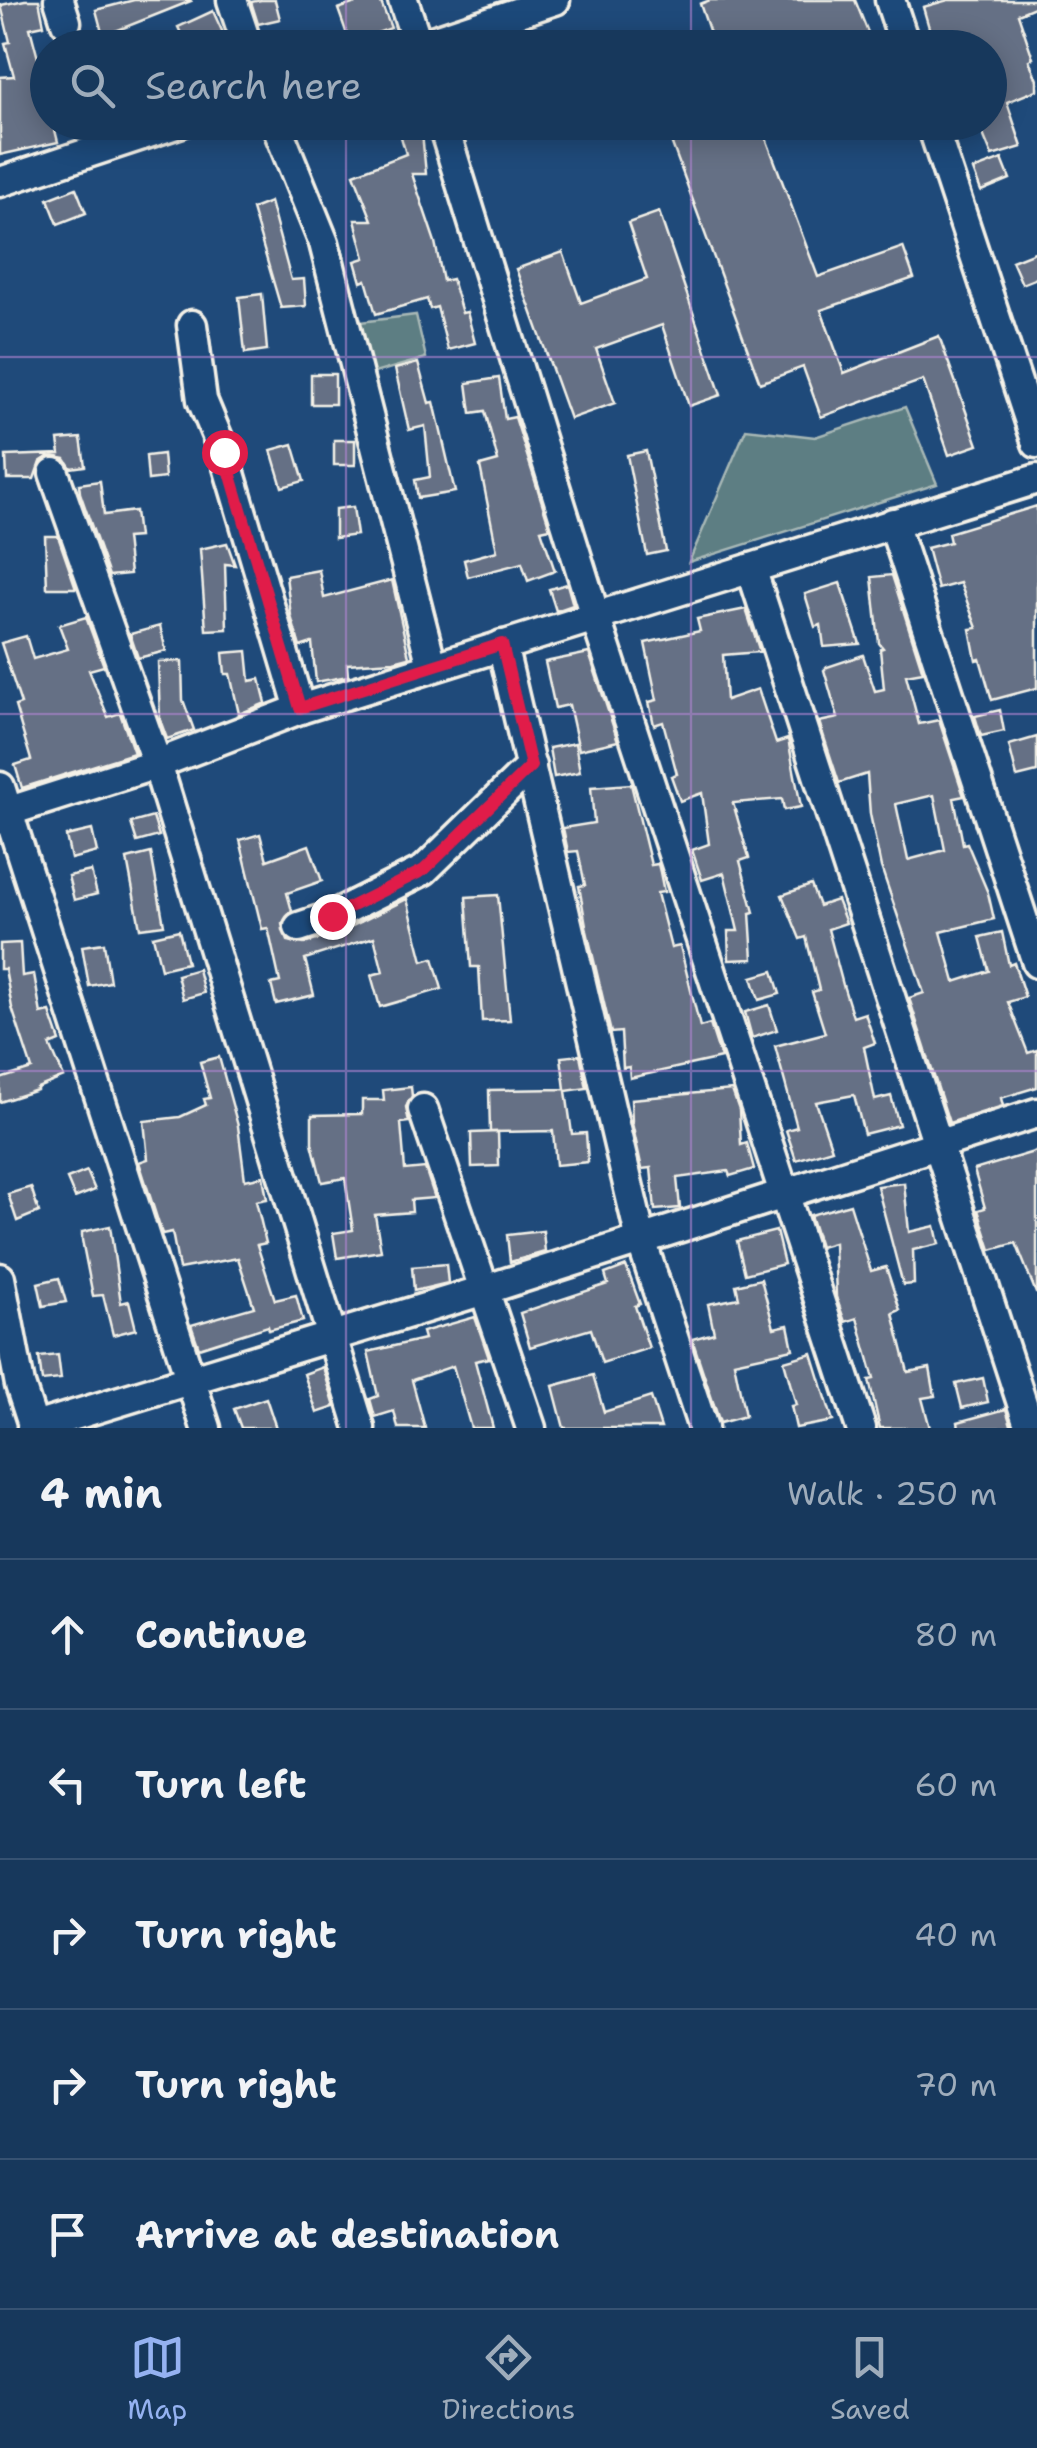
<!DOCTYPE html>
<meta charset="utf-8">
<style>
body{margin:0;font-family:"Shantell Sans",sans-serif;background:#244365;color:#f1f3f6}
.stop{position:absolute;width:30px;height:30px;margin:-22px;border:8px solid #e11d48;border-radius:50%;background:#fff}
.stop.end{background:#e11d48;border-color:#fff;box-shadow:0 2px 10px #0008}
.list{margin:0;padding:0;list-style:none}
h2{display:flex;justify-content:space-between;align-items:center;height:130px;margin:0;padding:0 40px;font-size:42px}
h2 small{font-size:32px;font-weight:400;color:#9eacbb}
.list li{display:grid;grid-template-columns:65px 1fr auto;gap:30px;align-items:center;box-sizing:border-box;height:150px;padding:0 40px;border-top:2px solid #365272}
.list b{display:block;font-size:38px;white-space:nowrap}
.list em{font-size:32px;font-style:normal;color:#9eacbb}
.icon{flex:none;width:55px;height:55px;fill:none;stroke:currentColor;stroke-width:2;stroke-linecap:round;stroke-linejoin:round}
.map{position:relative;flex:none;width:1037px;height:1428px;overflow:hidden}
.search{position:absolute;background:#17385c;box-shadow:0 5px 25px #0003;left:30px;right:30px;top:30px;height:110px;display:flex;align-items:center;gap:25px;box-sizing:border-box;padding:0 35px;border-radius:55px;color:#9eacbb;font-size:38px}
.sheet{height:880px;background:#17385c}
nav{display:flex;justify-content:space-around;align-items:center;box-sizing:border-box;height:140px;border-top:2px solid #365272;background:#17385c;font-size:28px;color:#9eacbb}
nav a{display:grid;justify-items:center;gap:5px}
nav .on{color:#95b2f1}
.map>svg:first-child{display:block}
</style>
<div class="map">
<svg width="1037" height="1428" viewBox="0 0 1037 1428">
<rect width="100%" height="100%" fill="#1f4a7a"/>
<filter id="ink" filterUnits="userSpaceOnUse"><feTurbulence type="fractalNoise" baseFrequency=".01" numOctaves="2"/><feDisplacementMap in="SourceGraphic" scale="20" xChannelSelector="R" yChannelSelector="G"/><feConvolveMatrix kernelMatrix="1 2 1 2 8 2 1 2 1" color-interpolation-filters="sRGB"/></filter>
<g filter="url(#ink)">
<!-- green -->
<g fill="#5d7e83" stroke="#a8b8b6" stroke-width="2.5">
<path d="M416 315 426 358 371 374 352 323Z"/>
<path d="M905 407 937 484 689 562 746 429 815 437Z"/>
</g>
<!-- building -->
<g fill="#657085" stroke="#f4f1e8" stroke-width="2.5" fill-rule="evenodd">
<path d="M25 0H39L44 25 30 28 43 77 48 75V122H53L58 142 0 155V77L14 76 5 43 10 42 1 5Z"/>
<path d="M134 0H190L191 1 103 36 96 10Z"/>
<path d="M261 0H275L280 19 258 24 251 2Z"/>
<path d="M364 0H380L391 28 350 43 338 9Z"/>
<path d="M710 0H855L869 35 828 48H715L700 4Z"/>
<path d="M948 0H1037V6L1018 14 1033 58 1029 60 1037 80V90L1007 102 1022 147 992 156 978 122H990V48H960L957 39 934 45 923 7Z"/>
<path d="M213 11 227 42 215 48H188L178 27Z"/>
<path d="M664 122H760L818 277 903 247 914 278 821 310 844 373 939 336 978 445 949 455 923 380 821 417 803 367 760 383Z"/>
<path d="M421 123 426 174H412L435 242 443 281 452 279 462 313 467 312 475 343 448 350 437 307 430 309 427 299 376 314 366 280 361 282 355 261 365 258 355 220H372L354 174 406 154 399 130Z"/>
<path d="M1002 159 1010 179 981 191 973 170Z"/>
<path d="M76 188 86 213 58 224 48 199Z"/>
<path d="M270 202 291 280 304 279 306 306 281 308 252 209Z"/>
<path d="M659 212 721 395 689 406 662 325 596 349 615 403 570 419 516 269 563 252 581 303 647 279 628 223Z"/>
<path d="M1037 251V278L1022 284 1012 261Z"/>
<path d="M262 294 267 350 245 353 239 297Z"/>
<path d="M418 363 429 403 434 402 455 492 418 498 415 480 430 477 425 426 409 430 395 369Z"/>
<rect x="311" y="374" width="24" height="30"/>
<path d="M499 378 505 419 515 417 550 528 541 530 555 571 528 581 522 563 468 577 464 560 497 551 480 466 498 461 485 411 471 413 467 383Z"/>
<path d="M81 438 85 466 71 468 65 459 49 456 40 462 34 479H7L6 456 60 454 58 440Z"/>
<rect x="334" y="440" width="21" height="25"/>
<path d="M293 444 304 481 282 487 271 450Z"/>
<path d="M646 451 666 551 647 555 627 455Z"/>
<path d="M163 454 165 478 148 480 146 456Z"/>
<path d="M100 481 104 515 135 511 138 537 126 538 130 574 109 576 80 493 79 484Z"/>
<path d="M1037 506V688L992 700 980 659 976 660 970 629 977 628 960 583 938 589 927 548 950 542 948 533Z"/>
<path d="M353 507 357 535 335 538V509Z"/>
<path d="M45 536H58L76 588H47Z"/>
<path d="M227 543 235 565 225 564 227 629 206 630 200 549Z"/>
<path d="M319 570 324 598 392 580 409 657 394 661 347 664 348 676 316 682 312 643 300 647 291 616 286 576Z"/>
<path d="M892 575 923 672 906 675 919 724 939 720 964 796 954 798 963 844 967 843 988 893 994 919 941 932 955 982 989 971 980 937 1002 932 1009 965 1014 963 1025 997 1008 1002 1028 1053 1037 1050V1087L1001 1098 1003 1106 949 1123 909 998 924 993 881 867 870 814 867 774 839 783 819 722 838 718 824 670 827 667 863 655 875 691 884 689 880 649 883 648 879 643 872 577ZM934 795 945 850 908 860 896 804Z"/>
<path d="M840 583 860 644 824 647 821 625 815 627 805 594Z"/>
<path d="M567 584 573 605 556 611 549 589Z"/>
<path d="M746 609 760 652 723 655 726 700 758 689 776 743 788 739 801 807 784 810 782 799 733 803 749 858 740 861 754 912 750 913 753 959 729 960 728 931H738L724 873 702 880 692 850 709 844 702 793 680 801 671 776 677 774 663 722 654 725 649 702 657 700 645 643 700 631 697 619Z"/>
<path d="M86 617 104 666 89 670 108 717 120 713 134 753 22 788 15 765 31 760 15 706 21 704 1 643 26 636 33 659 68 649 59 625Z"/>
<path d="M160 626 166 651 138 658 130 634Z"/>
<path d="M247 651 250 681 260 679 266 703 239 714 230 674H225L223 653Z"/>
<path d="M589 653 618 741 579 750 569 705 555 708 545 662Z"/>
<path d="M182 661 183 700 194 730 167 739 160 720 158 662Z"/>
<path d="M1000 710 1004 731 981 736 975 716Z"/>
<path d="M1037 737V772L1017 777 1009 745Z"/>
<path d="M575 743 580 772 554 777 549 748Z"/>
<path d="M631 784 651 865 658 864 660 872 664 892 657 893 671 948 680 946 700 1027 710 1024 721 1058 630 1078 629 1067 623 1068 621 1032 611 1033 587 931 579 886 585 885 578 851 568 852 563 828 594 823 591 787Z"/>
<path d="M153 817 159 836 137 842 131 823Z"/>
<path d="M92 830 97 852 71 859 66 836Z"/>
<path d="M260 834 267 860 309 845 322 881 287 893 292 911 282 924 288 941 304 944 338 933 407 899 423 961 433 958 442 989 380 1007 371 975 383 972 374 937 305 959 314 995 276 1004 271 984 280 982 268 928 262 929 240 840Z"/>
<path d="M151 853 164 925 140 928 127 859Z"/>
<path d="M91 871 97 894 74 900 68 876Z"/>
<path d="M811 885 819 906 837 900 846 923 828 929 843 985 853 1017 865 1013 875 1043 864 1047 875 1100 891 1096 899 1125 864 1134 854 1095 816 1102 832 1149 796 1160 786 1130 797 1127 775 1046 825 1033 812 992 819 990 806 937 800 939 782 895Z"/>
<path d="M498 895 510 1020 482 1021 479 967H471L466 897Z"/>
<path d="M179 930 187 963 161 969 153 936Z"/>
<path d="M20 943 22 976 34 974 41 1014 50 1012 60 1041 50 1045 64 1077 37 1088V1090L0 1102V1079L32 1069 12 1008 5 969H0V944Z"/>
<path d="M104 943 110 982 89 986 82 946Z"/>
<path d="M198 969 204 993 183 999 177 975Z"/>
<path d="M773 971 780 994 759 1000 752 977Z"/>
<path d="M769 1005 777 1030 752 1038 745 1012Z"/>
<path d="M580 1055 587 1088 566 1091 572 1134 586 1133 588 1162 556 1165 553 1131 490 1132 489 1090 565 1089 561 1057Z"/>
<path d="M219 1057 238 1126 245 1180 263 1176 267 1199 256 1201 266 1243 257 1245 275 1300 296 1295 303 1321 269 1330 268 1326 199 1348 191 1325 254 1307 238 1258 179 1269 172 1232 162 1234 139 1162 148 1159 144 1121 180 1117 206 1105 204 1099 210 1098 200 1062Z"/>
<path d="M411 1087 412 1096 406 1107 409 1122 401 1123 405 1170 425 1168 435 1198 411 1200 412 1212 375 1215 381 1251 337 1258 333 1233 353 1230 345 1178 322 1182 312 1143V1115L362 1114V1100H384L383 1090Z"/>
<path d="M732 1090 739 1110 741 1145 747 1143 754 1169 730 1176 728 1171 677 1178 680 1208 655 1210 651 1168 642 1169 632 1123 631 1099Z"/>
<path d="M498 1132 499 1166 472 1167 471 1133Z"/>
<path d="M1037 1151V1293H1036L1016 1243 991 1250 978 1210 985 1208 974 1170Z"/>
<path d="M87 1171 95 1190 75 1198 67 1179Z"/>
<path d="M904 1183 909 1232 935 1226 939 1244 913 1250 914 1284 903 1285 877 1186Z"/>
<path d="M31 1187 39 1212 17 1221 8 1194Z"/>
<path d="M850 1204 871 1271 886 1267 900 1310 893 1313 908 1372 930 1368 935 1396 922 1398 930 1428H880L869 1380 874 1379 857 1318 845 1322 836 1297 834 1243 820 1247 810 1215Z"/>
<path d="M110 1226 121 1303 129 1301 136 1329 113 1335 103 1295 93 1296 82 1240V1232Z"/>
<path d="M543 1231 545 1252 510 1262 507 1235Z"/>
<path d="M776 1231 784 1264 745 1274 737 1241Z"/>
<path d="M446 1264 448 1283 414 1291 412 1267Z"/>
<path d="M626 1266 640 1304 635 1306 649 1348 602 1363 591 1329 530 1347 520 1313 608 1284 605 1274Z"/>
<path d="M59 1278 66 1302 43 1306 38 1283Z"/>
<path d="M761 1279 774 1328 788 1325 793 1349 734 1362 745 1416 720 1423 692 1339 714 1333 708 1304 739 1298 736 1285Z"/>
<path d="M475 1317 489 1358 475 1361 493 1428H471L453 1366 412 1380 425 1428H398L394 1411 375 1417 370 1399 378 1396 368 1352 424 1339 422 1332Z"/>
<path d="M812 1353 833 1421 796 1428 791 1406 796 1405 784 1361Z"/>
<path d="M58 1355 61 1379 42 1381 39 1357Z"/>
<path d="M323 1367 335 1407 317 1413 304 1374Z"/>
<path d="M593 1375 604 1412 651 1397 661 1428H564L553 1386Z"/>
<path d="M983 1378 988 1402 962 1408 956 1384Z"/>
<path d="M266 1398 276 1428H241L234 1409Z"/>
<path d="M1006 1409 1012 1428H959L958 1422Z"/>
</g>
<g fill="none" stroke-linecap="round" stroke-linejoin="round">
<!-- street casing -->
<g stroke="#f4f1e8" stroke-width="35">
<g id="street">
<path d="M59 0 66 22"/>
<path d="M232 0 248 48"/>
<path d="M403 0 419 48"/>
<path d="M890 0 906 48"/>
<path d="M411 48 555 0"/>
<path d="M275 122 324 243 432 666"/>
<path d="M442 122 595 616 861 1428"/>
<path d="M931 122 1037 443"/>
<path d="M0 182 182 122"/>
<path d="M192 325 202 400 224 453 300 709"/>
<path d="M54 473 157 764 360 1428"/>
<path d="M893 523 1037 963"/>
<path d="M751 568 1030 1428"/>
<path d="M502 645 641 1240 703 1428"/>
<path d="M0 787 206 1428"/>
<path d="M0 814 157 764 300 709 1037 479"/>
<path d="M299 927 332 916 424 870 531 766"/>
<path d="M423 1109 531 1428"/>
<path d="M0 1278 20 1385 34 1428"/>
<path d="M32 1428 484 1290 1037 1113"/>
</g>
</g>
<!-- street -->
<use href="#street" stroke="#1f4a7a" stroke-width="28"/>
</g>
</g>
<g fill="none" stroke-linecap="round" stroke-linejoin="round" filter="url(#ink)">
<!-- route -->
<path stroke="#e11d48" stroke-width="12" d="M224 452 300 708 502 644 531 766 424 870 332 916"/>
</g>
<!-- grid -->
<path fill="none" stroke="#b185d1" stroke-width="2.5" stroke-opacity="0.55" d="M346 0V48M691 0V48M346 122V1428M691 122V1428M0 357H1037M0 714H1037M0 1071H1037"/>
</svg>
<div class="stop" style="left:224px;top:452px"></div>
<div class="stop end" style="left:332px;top:916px"></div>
<div class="search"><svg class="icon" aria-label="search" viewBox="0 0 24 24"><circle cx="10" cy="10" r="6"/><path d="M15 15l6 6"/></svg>Search here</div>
</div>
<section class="sheet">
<h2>4 min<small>Walk · 250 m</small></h2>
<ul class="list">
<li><svg class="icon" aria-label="ahead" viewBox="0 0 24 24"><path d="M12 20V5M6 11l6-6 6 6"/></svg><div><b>Continue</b></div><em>80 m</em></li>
<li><svg class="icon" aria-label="left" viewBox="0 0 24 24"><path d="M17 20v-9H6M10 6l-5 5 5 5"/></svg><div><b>Turn left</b></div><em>60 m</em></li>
<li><svg class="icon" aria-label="right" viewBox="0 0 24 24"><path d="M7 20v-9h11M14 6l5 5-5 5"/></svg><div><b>Turn right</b></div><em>40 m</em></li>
<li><svg class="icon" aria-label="right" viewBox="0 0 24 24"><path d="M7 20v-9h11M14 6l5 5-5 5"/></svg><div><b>Turn right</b></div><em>70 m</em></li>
<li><svg class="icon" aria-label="arrive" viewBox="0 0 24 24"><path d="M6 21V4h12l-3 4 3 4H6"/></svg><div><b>Arrive at destination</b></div></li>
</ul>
</section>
<nav>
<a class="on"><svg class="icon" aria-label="map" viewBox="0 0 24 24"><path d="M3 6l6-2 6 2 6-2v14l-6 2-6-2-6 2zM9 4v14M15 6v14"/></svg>Map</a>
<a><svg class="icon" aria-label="directions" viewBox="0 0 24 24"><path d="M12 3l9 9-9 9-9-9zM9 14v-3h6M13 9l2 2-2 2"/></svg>Directions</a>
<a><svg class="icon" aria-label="saved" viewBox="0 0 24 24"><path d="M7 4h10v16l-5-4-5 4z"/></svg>Saved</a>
</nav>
